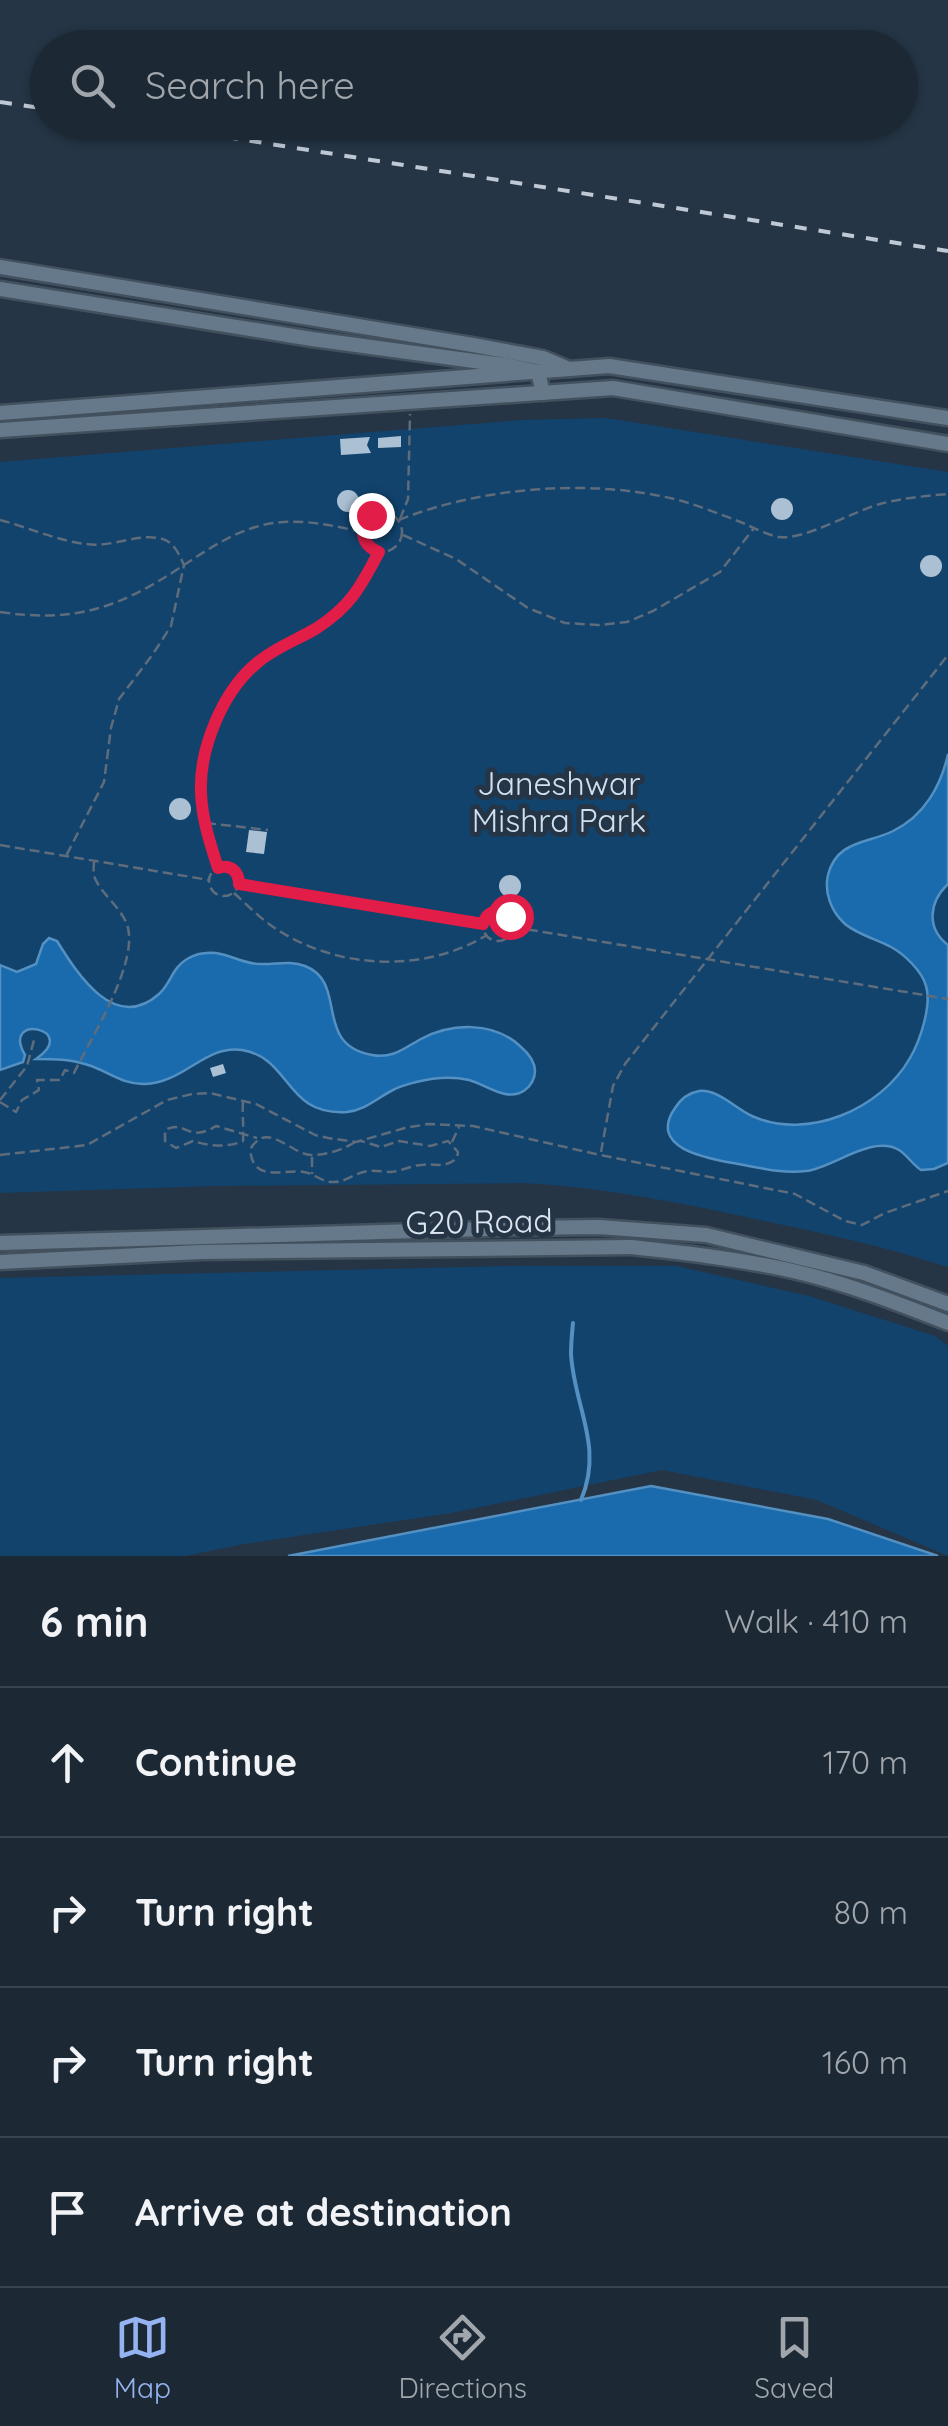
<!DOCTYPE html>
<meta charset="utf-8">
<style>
body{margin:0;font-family:Quicksand,sans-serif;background:#25303c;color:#f1f3f6}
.stop{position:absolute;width:30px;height:30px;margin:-22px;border:8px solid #e11d48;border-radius:50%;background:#fff}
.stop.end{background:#e11d48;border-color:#fff;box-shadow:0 2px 10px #0008}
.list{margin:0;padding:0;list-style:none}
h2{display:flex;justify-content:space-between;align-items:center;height:130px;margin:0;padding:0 40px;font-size:42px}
h2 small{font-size:32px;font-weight:400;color:#a0a6ac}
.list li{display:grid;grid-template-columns:65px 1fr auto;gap:30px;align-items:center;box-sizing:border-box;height:150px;padding:0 40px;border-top:2px solid #3a444f}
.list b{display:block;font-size:38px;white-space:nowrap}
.list em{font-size:32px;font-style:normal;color:#a0a6ac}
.icon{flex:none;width:55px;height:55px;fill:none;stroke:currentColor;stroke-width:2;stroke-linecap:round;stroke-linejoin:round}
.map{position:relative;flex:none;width:948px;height:1556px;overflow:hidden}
.search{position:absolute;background:#1c2834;box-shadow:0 2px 8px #0004;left:30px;right:30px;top:30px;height:110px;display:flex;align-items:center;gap:25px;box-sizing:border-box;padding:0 35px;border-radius:55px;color:#a0a6ac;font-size:38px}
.sheet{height:730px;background:#1c2834}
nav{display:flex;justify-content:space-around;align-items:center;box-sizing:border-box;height:140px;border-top:2px solid #3a444f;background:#1c2834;font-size:28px;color:#a0a6ac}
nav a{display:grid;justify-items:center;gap:5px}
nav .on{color:#95b2f1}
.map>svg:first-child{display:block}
</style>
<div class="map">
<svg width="948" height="1556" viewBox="0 0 948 1556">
<rect width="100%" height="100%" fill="#253545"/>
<!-- green -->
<g fill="#12436d">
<path d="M606 418 948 472V1267C886 1247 824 1233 760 1220 682 1203 603 1187 523 1183L216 1186 0 1193V462L521 420Z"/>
<path d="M509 1266H676L809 1296 935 1336 948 1346V1556L817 1500 662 1470 451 1513 244 1544 185 1556H0V1278Z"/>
</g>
<!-- water -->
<g fill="#1a6bad" stroke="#5490c1" stroke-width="2.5">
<path d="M948 754V884C929 902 926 928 948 945V1163L934 1169 921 1170C913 1165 907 1155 899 1150 872 1134 833 1168 806 1171 784 1174 760 1168 738 1164 712 1159 646 1150 675 1108 680 1100 688 1093 699 1091 718 1089 736 1109 752 1116 808 1141 881 1109 910 1058 920 1041 932 1005 926 986 922 971 904 954 891 947 878 940 854 933 844 923 831 911 824 892 828 875 837 840 867 844 893 831 924 816 941 786 948 754Z"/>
<path d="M49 938 57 941C78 975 115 1033 159 994 171 983 172 968 187 959 195 954 206 952 216 953 231 955 244 964 260 964 274 965 290 960 305 966 349 983 312 1044 372 1055 393 1059 404 1048 421 1039 451 1023 493 1021 520 1046 527 1052 535 1061 535 1071 535 1078 531 1086 525 1090 507 1103 487 1085 469 1080 452 1076 432 1078 416 1082 409 1084 401 1086 395 1089 378 1097 366 1110 347 1112 284 1116 292 1058 242 1050 206 1044 184 1083 145 1084 123 1085 108 1071 88 1065 71 1059 54 1059 36 1059 81 1029 0 1012 25 1055L23 1062 0 1070V965L17 972 36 964 43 944Z"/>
<path d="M651 1486 828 1519 938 1556H288Z"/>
</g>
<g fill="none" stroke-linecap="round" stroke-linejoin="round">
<!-- stream -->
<path stroke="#5490c1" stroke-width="4" d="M573 1323C572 1333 571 1344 571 1354 574 1407 604 1446 581 1500"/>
</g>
<!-- building -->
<g fill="#acc0d4">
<path d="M401 436V447L378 448V438Z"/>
<path d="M370 437 367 445 371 453 341 455 340 439Z"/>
<circle cx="348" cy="501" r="11"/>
<circle cx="782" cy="509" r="11"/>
<circle cx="931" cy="566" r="11"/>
<circle cx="180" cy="809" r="11"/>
<path d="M249 830 267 832 264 854 246 852Z"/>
<circle cx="510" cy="886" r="11"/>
<path d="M223 1064 226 1073 213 1077 210 1068Z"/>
</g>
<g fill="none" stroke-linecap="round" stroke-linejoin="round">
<!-- secondary casing -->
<g stroke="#43515e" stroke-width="19">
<g id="secondary">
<path d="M0 267 473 345 543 358 569 369"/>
<path d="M0 289 312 339 511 366 538 372 543 393"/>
<path d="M0 413 609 366 948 418"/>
<path d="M0 430 613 388 948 444"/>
<path d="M0 1243 519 1228 599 1227 706 1235 864 1273 948 1304"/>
<path d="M0 1262 200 1252 631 1247C685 1253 740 1259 793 1271 846 1283 897 1303 948 1323"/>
</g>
</g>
<!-- path -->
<g stroke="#5e6c7b" stroke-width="2.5" stroke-dasharray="10 5" stroke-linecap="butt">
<circle cx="382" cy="532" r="20"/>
<path d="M400 519 408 499 410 414"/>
<path d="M0 520C27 527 58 541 86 544 110 548 135 534 158 538 173 540 178 552 184 565L171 626 153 654 119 699 111 728 104 782 66 856"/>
<path d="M399 520C481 487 592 478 678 500 700 506 722 515 743 523 754 528 767 535 779 537 803 541 854 511 880 504 902 498 925 496 948 494"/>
<path d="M403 535 456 559 528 608 565 623 599 625 627 622 653 611 720 572 754 528"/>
<path d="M0 612C75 623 119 608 181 567 207 550 233 532 263 525 296 517 331 525 362 532"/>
<path d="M206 823 268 830"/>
<path d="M0 845 209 880"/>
<circle cx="224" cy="881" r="15"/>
<path d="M218 868C210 843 202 819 201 793 199 748 223 691 257 663 274 648 298 640 317 628 351 606 361 586 379 552"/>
<path d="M239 883 483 925"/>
<path d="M234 893C245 903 257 915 269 924 331 969 421 975 487 935"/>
<circle cx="498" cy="926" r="15"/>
<path d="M513 927 948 999"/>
<path d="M0 1100 27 1066 34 1040"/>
<path d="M0 1102 16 1112 22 1100 39 1090 37 1080H60L65 1070 74 1073C91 1038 137 966 128 928 123 908 101 895 94 876 93 871 94 866 94 861"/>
<path d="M243 1102C242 1115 244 1127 243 1141 227 1148 209 1146 193 1141L176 1148 165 1141V1130C187 1119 187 1144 216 1126L257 1138"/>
<path d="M355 1142C343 1150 326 1155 311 1155 294 1155 271 1126 256 1142 251 1146 250 1149 251 1155 256 1182 286 1169 304 1172 313 1173 322 1182 332 1182 345 1183 356 1172 368 1171 376 1170 384 1172 391 1172 401 1171 411 1166 421 1165 435 1163 445 1169 457 1158L458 1152 448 1141 430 1146 399 1141 381 1147 361 1141"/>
<path d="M452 1142 459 1127"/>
<path d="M601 1152 613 1086 625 1064 948 655"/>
<path d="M0 1155 87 1145 167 1100 192 1094 210 1093 256 1104 315 1135 328 1138 356 1142 405 1128 428 1124 473 1126 600 1155 795 1194 845 1221 862 1225 885 1213 948 1191"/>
<path d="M312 1157V1174"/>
</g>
<!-- secondary -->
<use href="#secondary" stroke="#66798b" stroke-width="14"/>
<!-- rail -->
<g stroke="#bec9d5" stroke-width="4" stroke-dasharray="12 12" stroke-linecap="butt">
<path d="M0 102 48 109"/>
<path d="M131 122 948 251"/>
</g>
</g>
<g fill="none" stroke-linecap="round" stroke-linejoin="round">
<!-- route -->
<path stroke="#e11d48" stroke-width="12" d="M371 515C358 528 361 545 379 552 361 586 351 606 317 628 297 640 274 648 257 663 223 691 199 748 201 793 202 819 210 843 218 868 230 864 239 871 239 884L483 924C487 911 498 907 510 916"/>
</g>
<g text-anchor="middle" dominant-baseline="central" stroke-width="10" stroke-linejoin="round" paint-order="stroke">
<!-- park labels -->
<g font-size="32" fill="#cee0f2" stroke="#253545">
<text x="559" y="783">Janeshwar<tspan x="559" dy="37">Mishra Park</tspan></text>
</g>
<!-- street labels -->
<g font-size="32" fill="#dce6f1" stroke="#253545">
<text transform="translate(479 1221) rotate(-1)">G20 Road</text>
</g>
</g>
</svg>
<div class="stop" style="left:510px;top:916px"></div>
<div class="stop end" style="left:371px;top:515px"></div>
<div class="search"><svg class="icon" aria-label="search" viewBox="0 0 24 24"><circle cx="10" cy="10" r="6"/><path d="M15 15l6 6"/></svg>Search here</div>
</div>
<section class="sheet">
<h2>6 min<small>Walk · 410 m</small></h2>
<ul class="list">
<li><svg class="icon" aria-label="ahead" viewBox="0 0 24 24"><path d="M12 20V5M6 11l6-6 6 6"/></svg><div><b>Continue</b></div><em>170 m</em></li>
<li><svg class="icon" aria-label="right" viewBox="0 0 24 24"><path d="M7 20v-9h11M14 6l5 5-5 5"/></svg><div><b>Turn right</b></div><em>80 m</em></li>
<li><svg class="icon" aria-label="right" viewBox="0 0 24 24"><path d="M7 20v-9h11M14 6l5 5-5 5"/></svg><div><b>Turn right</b></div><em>160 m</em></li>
<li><svg class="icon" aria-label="arrive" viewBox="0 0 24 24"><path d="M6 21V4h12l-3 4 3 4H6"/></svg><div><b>Arrive at destination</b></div></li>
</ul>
</section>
<nav>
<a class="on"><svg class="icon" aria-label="map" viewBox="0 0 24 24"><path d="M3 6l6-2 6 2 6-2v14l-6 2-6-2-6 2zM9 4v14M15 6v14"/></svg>Map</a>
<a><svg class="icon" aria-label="directions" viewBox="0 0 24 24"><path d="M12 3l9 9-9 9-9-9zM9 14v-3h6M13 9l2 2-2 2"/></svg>Directions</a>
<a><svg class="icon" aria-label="saved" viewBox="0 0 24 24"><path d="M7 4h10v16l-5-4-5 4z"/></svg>Saved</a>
</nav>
